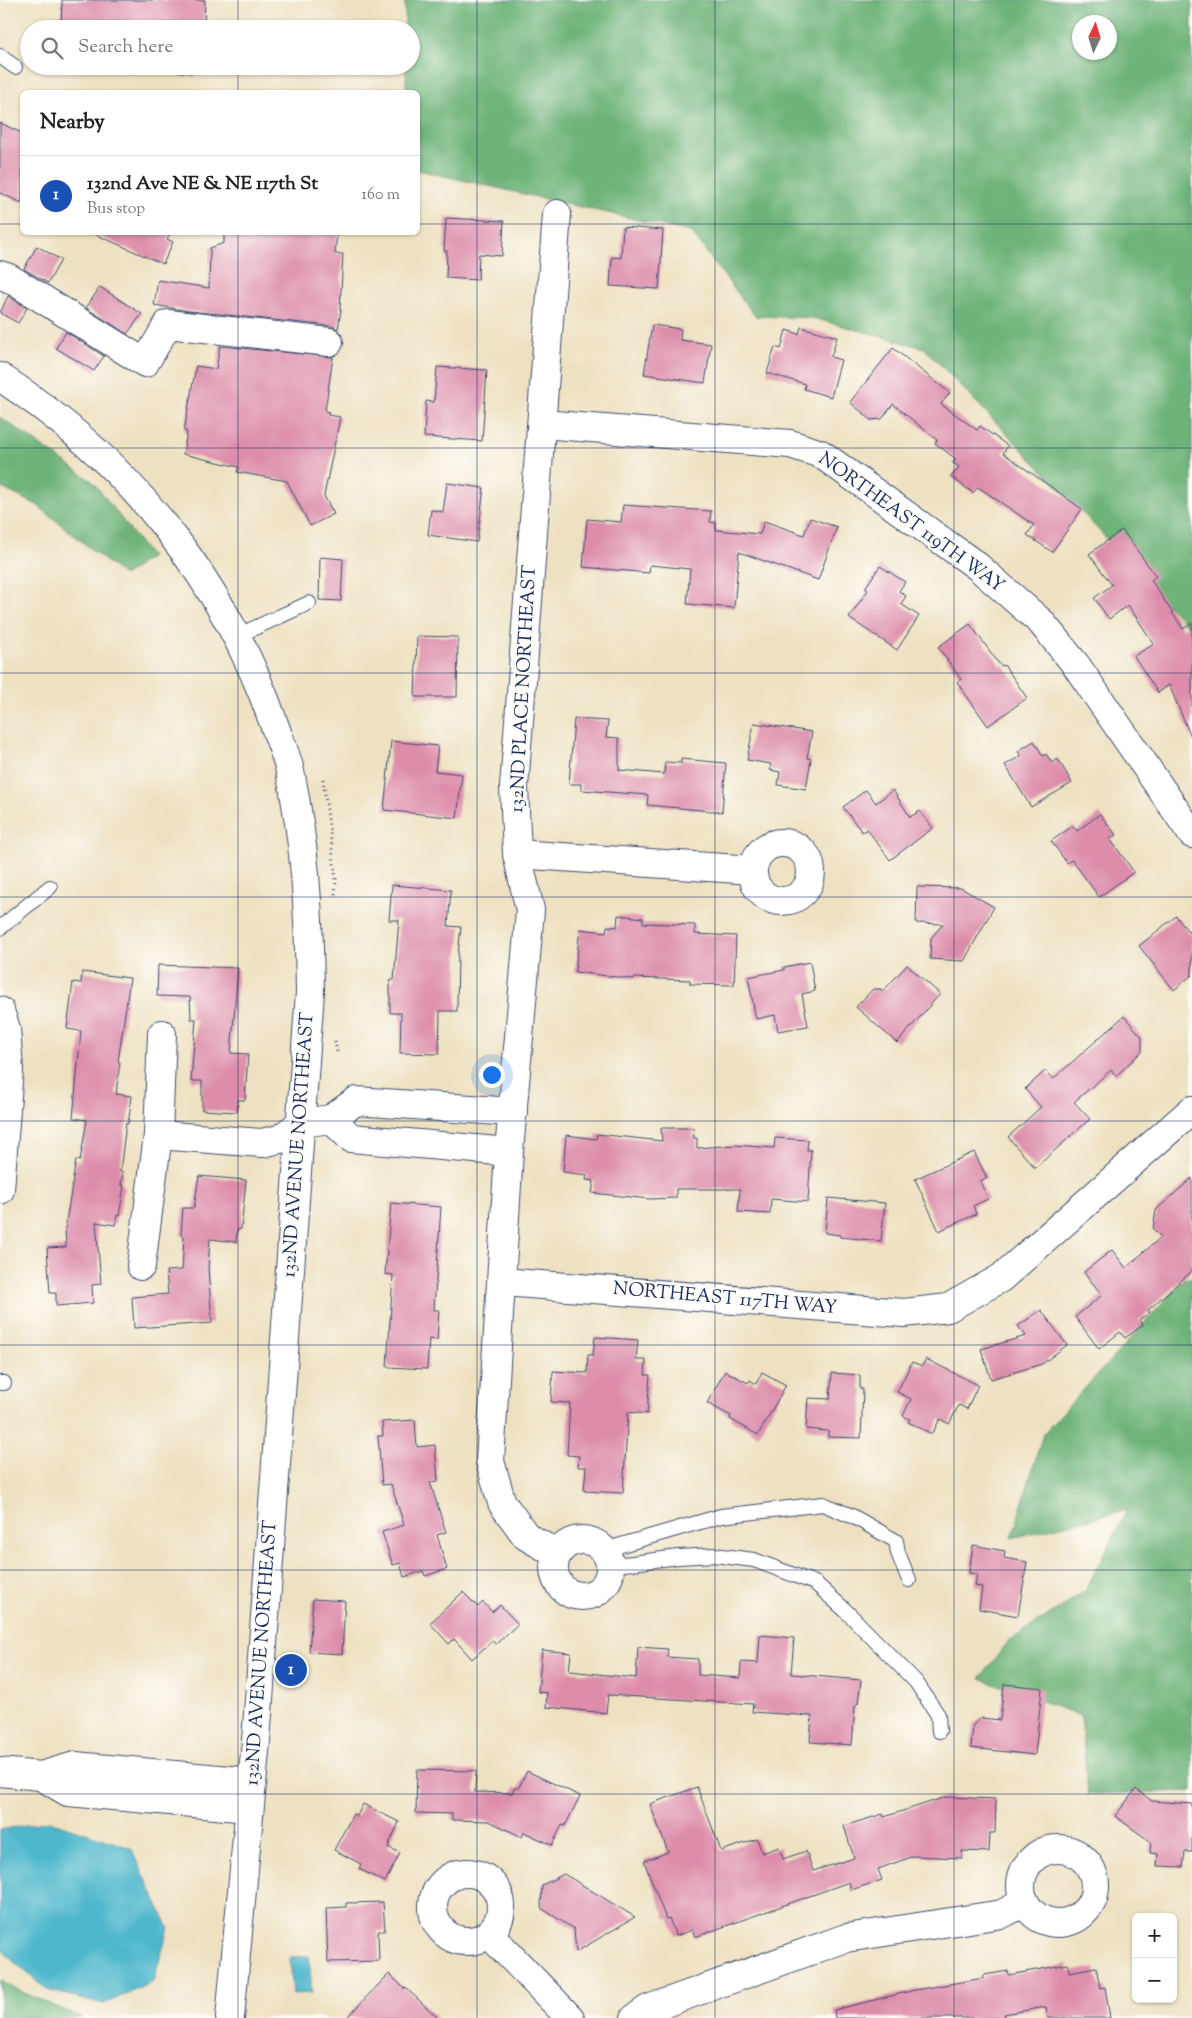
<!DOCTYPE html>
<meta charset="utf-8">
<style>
body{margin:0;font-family:"Sorts Mill Goudy",serif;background:#f6f6f6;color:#222}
.controls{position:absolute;right:15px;bottom:15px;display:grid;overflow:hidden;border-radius:8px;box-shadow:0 1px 4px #0004}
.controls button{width:45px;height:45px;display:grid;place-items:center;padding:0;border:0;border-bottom:1px solid #e0e0e0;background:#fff;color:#222;font:25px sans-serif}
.compass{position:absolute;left:1072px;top:15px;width:45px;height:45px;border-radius:50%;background:#fff;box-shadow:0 1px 4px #0004;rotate:4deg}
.you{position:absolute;left:491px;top:1074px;width:18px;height:18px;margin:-12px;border:4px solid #fff;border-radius:50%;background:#1a73e8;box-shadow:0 0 0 8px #1a73e833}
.badge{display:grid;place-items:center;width:32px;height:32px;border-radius:50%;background:#2563eb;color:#fff;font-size:16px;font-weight:700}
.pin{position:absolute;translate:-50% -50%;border:2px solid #fff;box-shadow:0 1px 5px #0006}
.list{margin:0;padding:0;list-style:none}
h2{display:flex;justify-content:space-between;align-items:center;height:65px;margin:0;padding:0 20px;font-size:21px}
h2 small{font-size:16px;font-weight:400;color:#767676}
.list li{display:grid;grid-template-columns:32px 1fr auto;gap:15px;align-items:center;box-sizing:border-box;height:80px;padding:0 20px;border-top:1px solid #e0e0e0}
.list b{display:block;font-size:19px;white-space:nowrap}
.list p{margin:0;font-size:16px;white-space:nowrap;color:#767676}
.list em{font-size:16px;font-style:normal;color:#767676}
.icon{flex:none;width:28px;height:28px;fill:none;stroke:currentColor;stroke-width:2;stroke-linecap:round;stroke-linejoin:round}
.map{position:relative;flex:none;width:1192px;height:2018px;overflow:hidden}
.search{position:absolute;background:#fff;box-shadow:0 1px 4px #0004;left:20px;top:20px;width:400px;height:55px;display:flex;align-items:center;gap:12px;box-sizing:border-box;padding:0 18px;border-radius:28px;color:#767676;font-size:19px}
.panel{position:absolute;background:#fff;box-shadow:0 1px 4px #0004;left:20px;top:90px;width:400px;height:145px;border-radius:8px}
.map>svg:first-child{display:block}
</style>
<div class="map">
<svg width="1192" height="2018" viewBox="0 0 1192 2018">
<rect width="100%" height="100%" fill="#fdfcf7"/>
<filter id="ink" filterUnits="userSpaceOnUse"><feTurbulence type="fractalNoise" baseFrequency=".02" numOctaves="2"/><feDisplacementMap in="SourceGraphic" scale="10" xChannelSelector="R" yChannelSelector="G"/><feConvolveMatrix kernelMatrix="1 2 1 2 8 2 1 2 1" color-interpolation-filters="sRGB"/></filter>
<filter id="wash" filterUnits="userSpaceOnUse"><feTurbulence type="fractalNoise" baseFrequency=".0096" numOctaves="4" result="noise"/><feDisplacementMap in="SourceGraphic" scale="20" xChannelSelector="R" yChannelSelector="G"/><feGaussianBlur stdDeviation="1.12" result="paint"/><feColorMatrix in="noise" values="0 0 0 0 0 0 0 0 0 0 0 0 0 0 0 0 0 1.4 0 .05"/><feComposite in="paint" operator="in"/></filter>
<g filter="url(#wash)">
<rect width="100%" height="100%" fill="#eee1c1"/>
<!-- forest -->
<g fill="#6eb479" stroke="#44726c" fill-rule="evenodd">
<path d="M405 0H1192V631L1068 497 924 348 813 318 755 316 691 232 418 170V92H406V66H411V29H405ZM1080 22H1110V52H1080Z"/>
<path d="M0 417 93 482 151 557 124 576 37 505 0 487Z"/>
<path d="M1192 1277V1791L1088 1794 1081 1716 980 1678 1009 1641 1085 1591 1127 1510 1012 1538 1043 1434 1184 1280Z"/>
<path d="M0 1980 11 1987 82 2018H0Z"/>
</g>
<!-- water -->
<g fill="#4eb7cc" stroke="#347395">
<path d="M49 1821 131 1848 169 1928 153 1982 104 2004 47 1990 12 1960 0 1947V1830Z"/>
<path d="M309 1956 312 1993 293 1994 290 1957Z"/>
</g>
<g id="blocks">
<!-- building -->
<g fill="#dd8caa">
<path d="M62 0H205L204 29H122V26L61 23Z"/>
<path d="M120 66H193L192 73Z"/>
<path d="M0 123 22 133V203L0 193Z"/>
<path d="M446 218 504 221 502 256 479 254 478 280 446 278 447 251H444Z"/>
<path d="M623 227 663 230 659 289 610 286 612 257 621 258Z"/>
<path d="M90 232H171L167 239 173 242 163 264Z"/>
<path d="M224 232H337L335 254H343L340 310H341L338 329 331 326 189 311 154 305 158 280 209 288 210 248 224 243Z"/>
<path d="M37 246 61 260 48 283 24 269Z"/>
<path d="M100 287 142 314 127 334 86 308Z"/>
<path d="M8 296 27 308 18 323 0 313Z"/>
<path d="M652 325 681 329 680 340 711 344 705 383 644 374Z"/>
<path d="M801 327 837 337 831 357 841 360 831 397 804 389 805 384 767 373 775 347 781 349 786 330 799 334Z"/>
<path d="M66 332 104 356 94 371 56 348Z"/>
<path d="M220 346 333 357 325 411 329 412 328 415 340 417 324 496 334 514 310 526 287 481 237 472 239 467 183 454 187 432 184 431 196 366 216 369Z"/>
<path d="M893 348 950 393 941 404 977 430 980 426 1008 446 1003 453 1082 509 1052 552 1027 535 1034 525 978 487 973 493 951 477 959 467 953 463 956 459 935 443 937 440 893 404 882 419 871 420 850 402Z"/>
<path d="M437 367 487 370 482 441 424 437 426 401 434 402Z"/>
<path d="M447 483 484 488 477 542 428 535 431 510 443 512Z"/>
<path d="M623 505 711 511 710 522 716 523V530L760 534 764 521 804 535 810 518 837 527 818 580 739 552 734 608 687 604 690 569 650 565 649 573 583 567 587 519 621 522Z"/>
<path d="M1122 530 1156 576 1151 580 1183 629 1192 623V739L1169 685 1158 693 1134 656 1154 644 1128 605 1109 619 1094 598 1112 585 1089 554Z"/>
<path d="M320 557 343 559 341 601 319 600Z"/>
<path d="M880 566 905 582 899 591 906 596 901 604 919 616 897 650 849 618 868 590 865 588Z"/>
<path d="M970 624 1000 665 1005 666 1027 698 988 726 957 682 961 679 938 647Z"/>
<path d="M417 636 458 637 457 697H415Z"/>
<path d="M574 719 608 721 606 737 619 738V770L664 774 665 762 681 763V759L726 763 722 812 647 805 648 795 581 790V784H569Z"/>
<path d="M754 723 812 732 807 758 811 759 806 789 778 785 780 772 770 770 771 764 747 760Z"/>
<path d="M391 741 438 746 435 771 462 774 457 818 384 810Z"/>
<path d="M1034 741 1043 756 1046 754 1052 763 1058 759 1072 783 1031 807 1005 765 1021 756 1018 751Z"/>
<path d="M866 790 876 803 893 790 910 817 920 811 933 828 890 860 867 829 862 832 843 807Z"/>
<path d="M1100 814 1116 835 1110 839 1134 872 1099 897 1072 860 1067 863 1051 841 1073 826 1077 831Z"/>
<path d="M392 885 451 890 448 926 461 927 458 954 457 1011H440L439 1054 400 1053 401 1013H390V980H394L399 920H389Z"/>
<path d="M917 887 961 888 994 907 964 961 930 959 931 938 943 924 916 923Z"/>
<path d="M618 915 643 918V923L695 925V934L736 936 734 985 690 984V980L634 978 633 979 575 972 580 929 606 932 607 926 617 927Z"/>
<path d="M1176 916 1192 936V975L1174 990 1139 946Z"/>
<path d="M810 962 815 991 802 994 808 1026 778 1031 775 1015 756 1019 748 977 784 970V967Z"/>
<path d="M158 965 238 968 231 1053 248 1054 245 1100H238L237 1112 202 1110V1081H191L196 1019H191L190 997 157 996Z"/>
<path d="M907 965 940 994 897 1043 856 1007 873 989H881L883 991Z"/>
<path d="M82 972 130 978 118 1062H120L116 1094 132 1096 128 1124 126 1123 120 1172H123L121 1185 124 1186 119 1216 117 1215 115 1225 96 1222 101 1284 92 1285 93 1303 56 1306V1293H50L47 1248 66 1247 65 1229 76 1160 80 1161 87 1120 73 1118 81 1031 67 1029 73 982 81 983Z"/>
<path d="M1124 1016 1142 1037V1051L1116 1076 1111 1070 1074 1102 1090 1119 1035 1168 1008 1137 1041 1107 1025 1089 1045 1071 1053 1079Z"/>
<path d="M661 1128H693L694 1138H697V1148L735 1145 774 1148 775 1138 808 1140 807 1150H811L808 1202 771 1199 770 1214 738 1212 740 1189H676V1198L650 1199 592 1193 594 1181 586 1180 587 1175 563 1172 566 1135 596 1139 597 1134 662 1141Z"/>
<path d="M974 1152 987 1178 980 1181 988 1199 973 1206 976 1214 939 1231 915 1179Z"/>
<path d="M199 1176 246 1180 241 1229 237 1230 236 1242 210 1239 208 1267 212 1323 134 1328 132 1297 168 1294 166 1271 182 1270 184 1236 181 1235 183 1208H194Z"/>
<path d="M1192 1178V1271L1148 1310 1150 1312 1139 1320 1143 1325 1125 1338 1120 1332 1099 1349 1075 1317 1102 1295 1084 1272 1112 1250 1126 1268 1161 1237 1153 1229 1156 1210Z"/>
<path d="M828 1198 885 1203 881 1241 840 1237V1235L825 1233Z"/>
<path d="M391 1203 441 1207 434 1310H439L437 1340 429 1339 427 1369 387 1367 393 1275 385 1274Z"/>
<path d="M1041 1310 1067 1345 1042 1364 991 1379 981 1349 1026 1336 1018 1326Z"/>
<path d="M595 1337 638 1340 636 1360H646L645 1375H650L647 1414 628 1412 623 1493 584 1491 586 1467H578L579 1456 567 1455 570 1403 551 1402 553 1371 587 1373 588 1355H593Z"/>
<path d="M926 1359 978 1385 967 1409 959 1405 949 1424 940 1419 932 1434 908 1422 910 1419 903 1416 911 1399 897 1392 912 1362 922 1366Z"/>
<path d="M725 1371 748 1383 750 1380 756 1384 762 1372 786 1385 758 1435 730 1419 731 1416 707 1403Z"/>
<path d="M832 1373 860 1375V1389H863L861 1438 828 1437V1431L806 1429 808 1398 830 1399Z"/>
<path d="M415 1420 417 1447 435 1445 438 1481 430 1482 446 1532 437 1535 447 1569 425 1576 423 1571 404 1577 400 1563 393 1565 382 1532 404 1525 391 1484 382 1485 378 1436H383L382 1422Z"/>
<path d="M973 1545 1005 1551 1004 1558 1027 1562 1018 1616 979 1609 982 1587 975 1586 977 1574 969 1573Z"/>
<path d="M463 1592 478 1607 483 1602 492 1612 500 1605 518 1624 496 1644 492 1641 472 1659 454 1639 449 1644 430 1623Z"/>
<path d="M313 1599 345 1601 342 1654 309 1652Z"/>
<path d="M760 1635 794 1638 791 1674 861 1680 858 1703 855 1706 852 1745 810 1742 812 1716 752 1712 753 1704 608 1695 606 1713 546 1707 547 1693 538 1692 542 1650 571 1653 569 1671 636 1678 638 1647 668 1649 667 1657 698 1659V1675L740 1678 741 1662 758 1663Z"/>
<path d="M1004 1684 1042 1688 1035 1755 971 1748 973 1725 981 1718 1000 1720Z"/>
<path d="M417 1770 476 1771 475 1792 512 1793 515 1787 518 1789 527 1771 580 1796 565 1826 562 1825 552 1845 524 1832 522 1837 489 1821 452 1820V1814L416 1813Z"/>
<path d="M697 1787 721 1851 757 1839 762 1853 779 1847 783 1859 806 1851 813 1871 854 1858 844 1826 883 1814 884 1817 946 1797 996 1799 995 1833H990L989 1852 962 1851V1858L914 1856 878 1869 882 1880 851 1890 849 1882 695 1937 692 1930 676 1936 669 1918 666 1919 644 1861 668 1852 650 1804Z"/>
<path d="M1136 1789 1152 1801 1192 1804V1852H1185L1183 1867 1157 1866 1158 1854 1150 1853 1151 1842 1115 1816Z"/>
<path d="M363 1804 399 1822 388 1847 400 1853 385 1882 359 1869 361 1864 334 1850 353 1814 357 1816Z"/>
<path d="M564 1874 635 1917 576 1952 574 1929 541 1908 542 1885Z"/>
<path d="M383 1902 385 1931H378L379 1961 328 1962 326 1908 346 1907V1903Z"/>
<path d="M1068 1964 1069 1972 1096 1967 1100 1988 1105 1987 1110 2018H1048L1046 2007 1004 2014 1005 2018H835L834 2010 915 1990 984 1978V1975L1008 1971 1009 1975Z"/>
<path d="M389 1974 405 1989 406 1988 438 2018H346Z"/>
</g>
</g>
</g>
<g filter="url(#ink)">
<use href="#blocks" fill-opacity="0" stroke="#3b4a6d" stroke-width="1"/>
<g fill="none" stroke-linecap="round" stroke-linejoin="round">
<!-- service casing -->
<g stroke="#3b4a6d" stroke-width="16">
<g id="service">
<path d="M0 56 15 67"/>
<path d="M237 636 309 603"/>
<path d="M0 928 50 887"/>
<path d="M0 1383H4"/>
<path d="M604 1550 721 1516 823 1504 854 1517 896 1541 898 1553 909 1580"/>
<path d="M609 1566 678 1557 714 1555 754 1560 815 1583 845 1610 916 1682 938 1715 939 1731"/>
</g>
</g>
<!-- minor casing -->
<g stroke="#3b4a6d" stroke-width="30">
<g id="minor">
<path d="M557 214 514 787 517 854 530 910 509 1152 490 1461 502 1503 526 1536 557 1554"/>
<path d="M0 275 9 278 145 363 168 324 329 342"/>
<path d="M542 424 790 444 821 454 977 566 1041 622 1076 665 1192 834"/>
<circle cx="782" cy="872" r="29"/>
<path d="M517 854 753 870"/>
<path d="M0 1011 6 1029 9 1069 0 1190"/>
<path d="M331 1119 351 1138 509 1152"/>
<path d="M158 1135 262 1143 280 1139 301 1123 331 1119 356 1101 513 1112"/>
<path d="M141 1266 158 1135 162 1034"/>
<path d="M502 1282 904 1313 948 1308 1001 1278 1192 1110"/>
<circle cx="582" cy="1568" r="28"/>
<path d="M0 1772 41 1776"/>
<path d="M249 1808 68 1792 41 1776 75 1766 252 1782"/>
<circle cx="1058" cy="1886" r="37"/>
<circle cx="467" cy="1907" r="34"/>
<path d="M489 1934 570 2018"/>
<path d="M635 2018 648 2009 846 1938 1002 1914 1025 1902"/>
</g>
</g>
<!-- tertiary casing -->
<g stroke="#3b4a6d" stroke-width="30">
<path id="tertiary" d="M0 377C128 460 224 580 274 724 279 738 285 752 289 767 292 779 294 792 296 804 307 867 309 929 310 992L256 1741 230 2018"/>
</g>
<!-- path -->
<g stroke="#3b4a6d" stroke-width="3" stroke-dasharray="1 4" stroke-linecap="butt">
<path d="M323 779 336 879 335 895"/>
<path d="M335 1041 337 1052"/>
</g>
<!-- service -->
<use href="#service" stroke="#fff" stroke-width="14"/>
<!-- minor -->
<use href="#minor" stroke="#fff" stroke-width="28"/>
<!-- tertiary -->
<use href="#tertiary" stroke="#fff" stroke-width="28"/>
</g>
</g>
<!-- grid -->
<path fill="none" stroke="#1b2f5e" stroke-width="1" stroke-opacity="0.55" d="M238 0V29M477 0V2018M715 0V2018M954 0V2018M238 66V92M0 224H22M418 224H1192M238 232V2018M0 448H1192M0 673H1192M0 897H1192M0 1121H1192M0 1345H1192M0 1570H1192M0 1794H1192"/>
<g text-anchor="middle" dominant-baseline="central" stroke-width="4" stroke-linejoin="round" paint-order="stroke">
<!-- street labels -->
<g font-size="19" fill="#1b2f5e" stroke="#fdfcf7">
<text transform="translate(911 523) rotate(36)">NORTHEAST 119TH WAY</text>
<text transform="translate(524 689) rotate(-87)">132ND PLACE NORTHEAST</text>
<text transform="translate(299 1145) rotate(-86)">132ND AVENUE NORTHEAST</text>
<text transform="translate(725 1299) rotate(5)">NORTHEAST 117TH WAY</text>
<text transform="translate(262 1653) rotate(-86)">132ND AVENUE NORTHEAST</text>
</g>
</g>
</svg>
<div class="controls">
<button>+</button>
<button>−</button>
</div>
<svg class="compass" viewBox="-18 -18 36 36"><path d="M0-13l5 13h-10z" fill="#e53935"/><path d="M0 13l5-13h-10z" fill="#767676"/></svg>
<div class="you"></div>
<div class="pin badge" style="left:291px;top:1670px;background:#1a4fb4">1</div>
<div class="search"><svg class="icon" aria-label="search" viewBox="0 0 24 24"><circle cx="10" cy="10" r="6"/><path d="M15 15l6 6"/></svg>Search here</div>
<section class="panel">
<h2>Nearby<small></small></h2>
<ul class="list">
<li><span class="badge" style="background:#1a4fb4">1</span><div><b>132nd Ave NE &amp; NE 117th St</b><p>Bus stop</p></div><em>160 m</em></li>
</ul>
</section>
</div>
